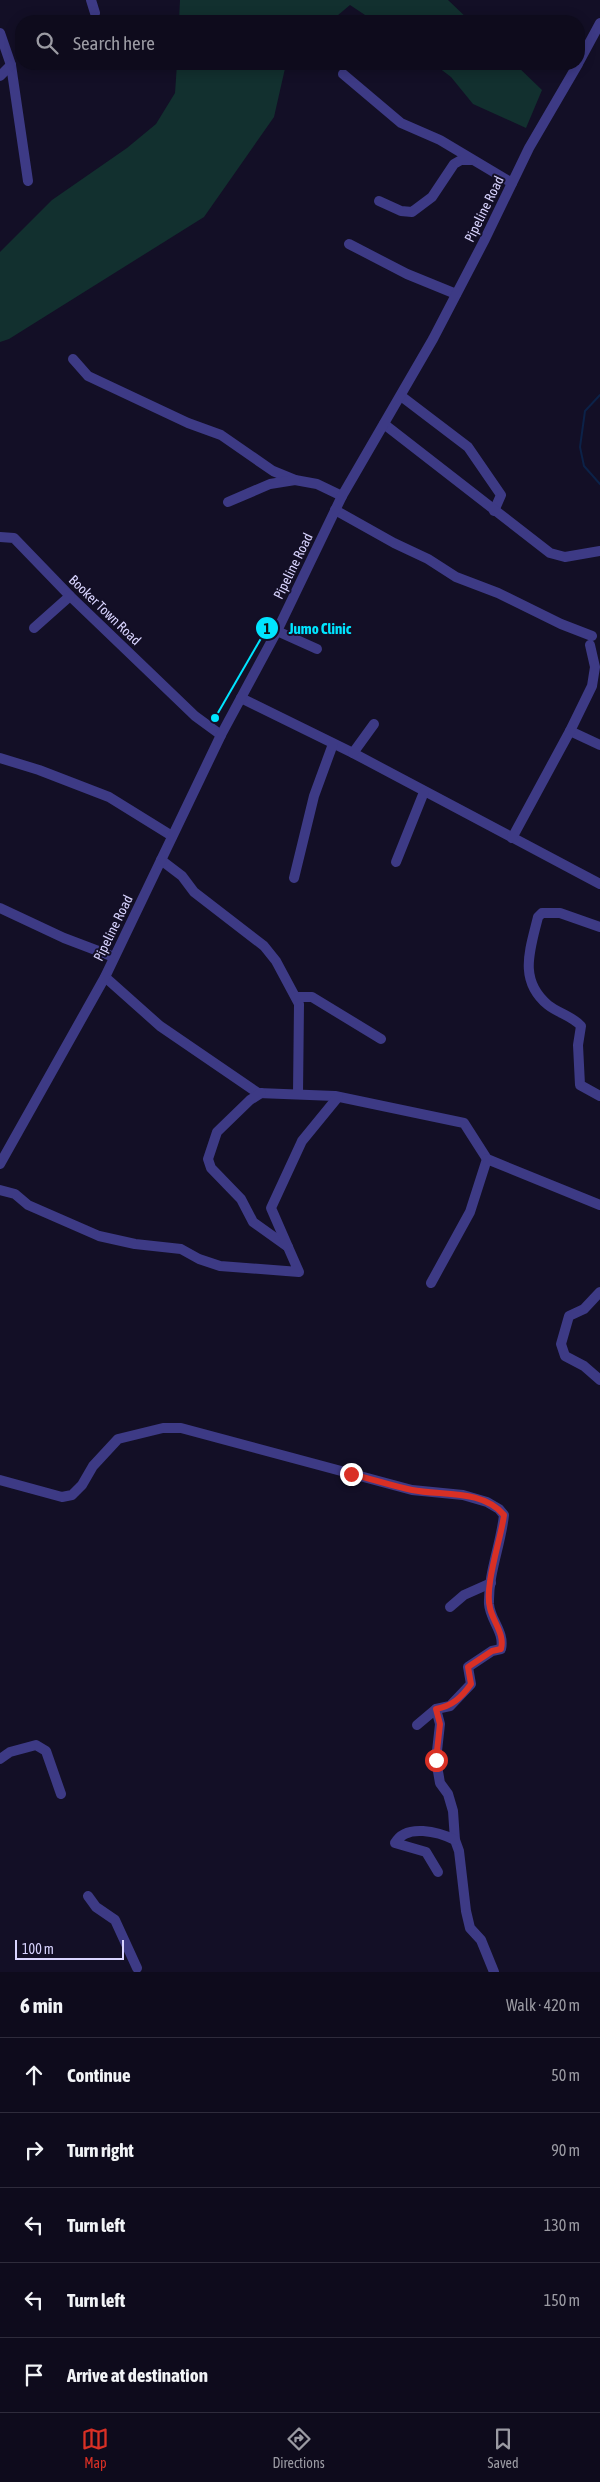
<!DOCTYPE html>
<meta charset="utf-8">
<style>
body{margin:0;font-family:"Asap Condensed",sans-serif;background:#171425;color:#f1f3f6}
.scale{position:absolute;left:15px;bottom:12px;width:109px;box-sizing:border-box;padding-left:5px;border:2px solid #d9d4ff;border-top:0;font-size:14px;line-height:18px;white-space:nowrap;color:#d9d4ff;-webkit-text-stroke:4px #130f26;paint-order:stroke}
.stop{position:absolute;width:15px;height:15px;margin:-11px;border:4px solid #d93025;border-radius:50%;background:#fff}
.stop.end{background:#d93025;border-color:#fff;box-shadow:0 1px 5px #0008}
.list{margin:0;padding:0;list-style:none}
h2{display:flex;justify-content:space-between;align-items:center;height:65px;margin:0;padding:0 20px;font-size:21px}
h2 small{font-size:16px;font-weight:400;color:#9b9ba3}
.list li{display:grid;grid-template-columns:32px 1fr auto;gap:15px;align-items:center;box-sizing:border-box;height:75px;padding:0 20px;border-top:1px solid #2e2b3b}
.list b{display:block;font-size:19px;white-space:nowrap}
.list em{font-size:16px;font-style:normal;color:#9b9ba3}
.icon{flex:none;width:28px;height:28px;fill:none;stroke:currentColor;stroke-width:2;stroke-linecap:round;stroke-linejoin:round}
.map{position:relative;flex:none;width:600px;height:1972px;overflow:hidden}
.search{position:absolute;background:#0e0b1c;box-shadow:0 2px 12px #0003;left:15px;right:15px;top:15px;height:55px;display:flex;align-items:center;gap:12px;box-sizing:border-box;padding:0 18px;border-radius:20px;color:#9b9ba3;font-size:19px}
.sheet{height:440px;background:#0e0b1c}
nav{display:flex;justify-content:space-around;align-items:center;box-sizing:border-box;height:70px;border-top:1px solid #2e2b3b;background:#0e0b1c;font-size:14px;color:#9b9ba3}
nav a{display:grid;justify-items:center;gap:2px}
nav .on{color:#d93025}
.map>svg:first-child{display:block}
</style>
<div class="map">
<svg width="600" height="1972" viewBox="0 0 600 1972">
<rect width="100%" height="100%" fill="#130f26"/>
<!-- green -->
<g fill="#12302f">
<path d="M180 0H448L470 21H374L350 5 331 21H179Z"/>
<path d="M177 64H286L274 117 204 217 9 339 0 342V252L52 200 127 148 156 124 175 93Z"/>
<path d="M434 64H515L542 90 526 128 473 104 451 77Z"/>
</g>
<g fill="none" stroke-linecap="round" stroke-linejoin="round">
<!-- stream -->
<path stroke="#0c2248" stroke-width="2" d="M600 395 585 411 580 447 584 466 600 484"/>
<!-- minor -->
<g stroke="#3d3a85" stroke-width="10">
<path d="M91 0 95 13"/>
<path d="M0 33 11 65 28 181"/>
<path d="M579 62 600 23"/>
<path d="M343 74 401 123 440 140 512 183"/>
<path d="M0 76 11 65"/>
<path d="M379 201 401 211 412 212 432 197 454 164 461 160H472"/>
<path d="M349 244 407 274 456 294"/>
<path d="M73 359 88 376 188 423 221 435 273 471 295 480 317 484 342 496"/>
<path d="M401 396 468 447 501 495 494 511"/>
<path d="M384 424 550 553 565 557 600 551"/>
<path d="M228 502 270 484 295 480"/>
<path d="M335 510 394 543 428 559 456 577 498 593 561 624 592 636"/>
<path d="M0 537 14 538 70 596 195 716 221 735"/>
<path d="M34 628 70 596"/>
<path d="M277 631 317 649"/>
<path d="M241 698 353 753 600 884"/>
<path d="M570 731 600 745"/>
<path d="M353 753 374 724"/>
<path d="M0 758 39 770 109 797 172 836"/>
<path d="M512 838 570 731 592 686 595 667 590 645"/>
<path d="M161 860 182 876 194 892 264 946 276 961 299 1004 298 1094"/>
<path d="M396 862 424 792"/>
<path d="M294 878 314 796 333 744"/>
<path d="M0 908 64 938 114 957"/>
<path d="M600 927 560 913H542L538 917C530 950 518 980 548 1005 558 1013 572 1016 581 1026L578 1045 580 1085 600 1096"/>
<path d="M105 977 160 1026 258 1093 335 1096 464 1123 487 1159 600 1205"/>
<path d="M296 997H312L381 1039"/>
<path d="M0 1164 105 977 221 735 277 631 342 496 433 339 484 241 529 148 578 64"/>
<path d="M0 1190 15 1194 28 1205 99 1236 135 1244 181 1249 199 1259 220 1266 299 1272 288 1247 253 1222 241 1199 211 1168 208 1159 217 1132 250 1100 261 1093"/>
<path d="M288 1247 271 1208 302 1141 338 1097"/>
<path d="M431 1283 470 1212 487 1159"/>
<path d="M600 1292 584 1309 569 1316 561 1344 565 1356 584 1366 600 1380"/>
<path d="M0 1480 62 1497 72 1495 82 1485 93 1466 118 1439 163 1428H181L412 1490 463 1495 487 1502 499 1509 504 1515C501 1544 488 1574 489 1604 490 1620 505 1632 501 1649L492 1651 468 1667 471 1684 450 1706 436 1709 417 1725"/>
<path d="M450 1607 464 1595 491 1583"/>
<path d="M436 1709 440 1724 436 1760 440 1783 448 1794 453 1811 455 1840 459 1851 466 1911 470 1928 481 1940 494 1972"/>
<path d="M0 1759 10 1752 36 1745 46 1751 61 1794"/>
<path d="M438 1872 426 1852 395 1843C406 1823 439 1832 455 1840"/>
<path d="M88 1896 96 1907 115 1920 137 1968"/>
</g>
</g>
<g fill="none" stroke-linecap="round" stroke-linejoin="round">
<!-- route -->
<path stroke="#d93025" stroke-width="6" d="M351 1474C372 1479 392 1486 412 1490 442 1496 482 1489 504 1515 501 1539 484 1586 490 1608 493 1622 505 1634 501 1649L492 1651 468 1667 471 1684C461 1698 452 1706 436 1709L440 1724 436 1760"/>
</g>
<g text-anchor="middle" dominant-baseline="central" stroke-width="4" stroke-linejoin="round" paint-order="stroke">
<!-- street labels -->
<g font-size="14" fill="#d9d4ff" stroke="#130f26">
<text transform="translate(484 209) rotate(-64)">Pipeline Road</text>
<text transform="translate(293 566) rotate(-64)">Pipeline Road</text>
<text transform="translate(105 610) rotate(44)">Booker Town Road</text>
<text transform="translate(113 928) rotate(-64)">Pipeline Road</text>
</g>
</g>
<!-- callouts -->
<path fill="none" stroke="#00e5ff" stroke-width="2" d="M215 718L267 628"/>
<g fill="#00e5ff" stroke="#130f26" stroke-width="2">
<circle cx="215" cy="718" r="5"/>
<circle cx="267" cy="628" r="12"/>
</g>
<g font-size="15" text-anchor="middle" font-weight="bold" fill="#111">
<text x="267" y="634">1</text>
</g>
<g font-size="15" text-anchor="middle" font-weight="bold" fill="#00e5ff" stroke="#130f26" stroke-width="4" stroke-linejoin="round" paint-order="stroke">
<text x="320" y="634">Jumo Clinic</text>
</g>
</svg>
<div class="scale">100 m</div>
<div class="stop" style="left:436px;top:1760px"></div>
<div class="stop end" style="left:351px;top:1474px"></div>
<div class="search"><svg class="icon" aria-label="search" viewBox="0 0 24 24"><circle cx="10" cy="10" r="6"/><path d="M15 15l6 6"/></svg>Search here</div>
</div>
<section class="sheet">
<h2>6 min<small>Walk · 420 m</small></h2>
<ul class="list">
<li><svg class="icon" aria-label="ahead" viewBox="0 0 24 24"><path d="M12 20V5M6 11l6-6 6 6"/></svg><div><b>Continue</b></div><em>50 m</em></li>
<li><svg class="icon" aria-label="right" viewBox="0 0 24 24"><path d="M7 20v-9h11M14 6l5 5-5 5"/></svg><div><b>Turn right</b></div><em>90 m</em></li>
<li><svg class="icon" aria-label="left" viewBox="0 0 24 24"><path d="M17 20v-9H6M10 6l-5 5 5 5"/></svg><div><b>Turn left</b></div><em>130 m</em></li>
<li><svg class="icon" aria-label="left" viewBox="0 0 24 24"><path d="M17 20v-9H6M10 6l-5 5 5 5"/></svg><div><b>Turn left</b></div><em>150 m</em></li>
<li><svg class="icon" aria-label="arrive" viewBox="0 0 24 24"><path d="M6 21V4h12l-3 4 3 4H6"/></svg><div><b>Arrive at destination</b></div></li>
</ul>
</section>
<nav>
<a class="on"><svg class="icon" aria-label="map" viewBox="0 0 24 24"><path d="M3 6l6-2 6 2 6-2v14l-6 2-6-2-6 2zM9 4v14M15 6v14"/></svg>Map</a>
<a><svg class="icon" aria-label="directions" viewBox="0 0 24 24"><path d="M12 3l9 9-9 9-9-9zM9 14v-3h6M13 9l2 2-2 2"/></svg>Directions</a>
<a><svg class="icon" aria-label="saved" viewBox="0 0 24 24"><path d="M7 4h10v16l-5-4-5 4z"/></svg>Saved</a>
</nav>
